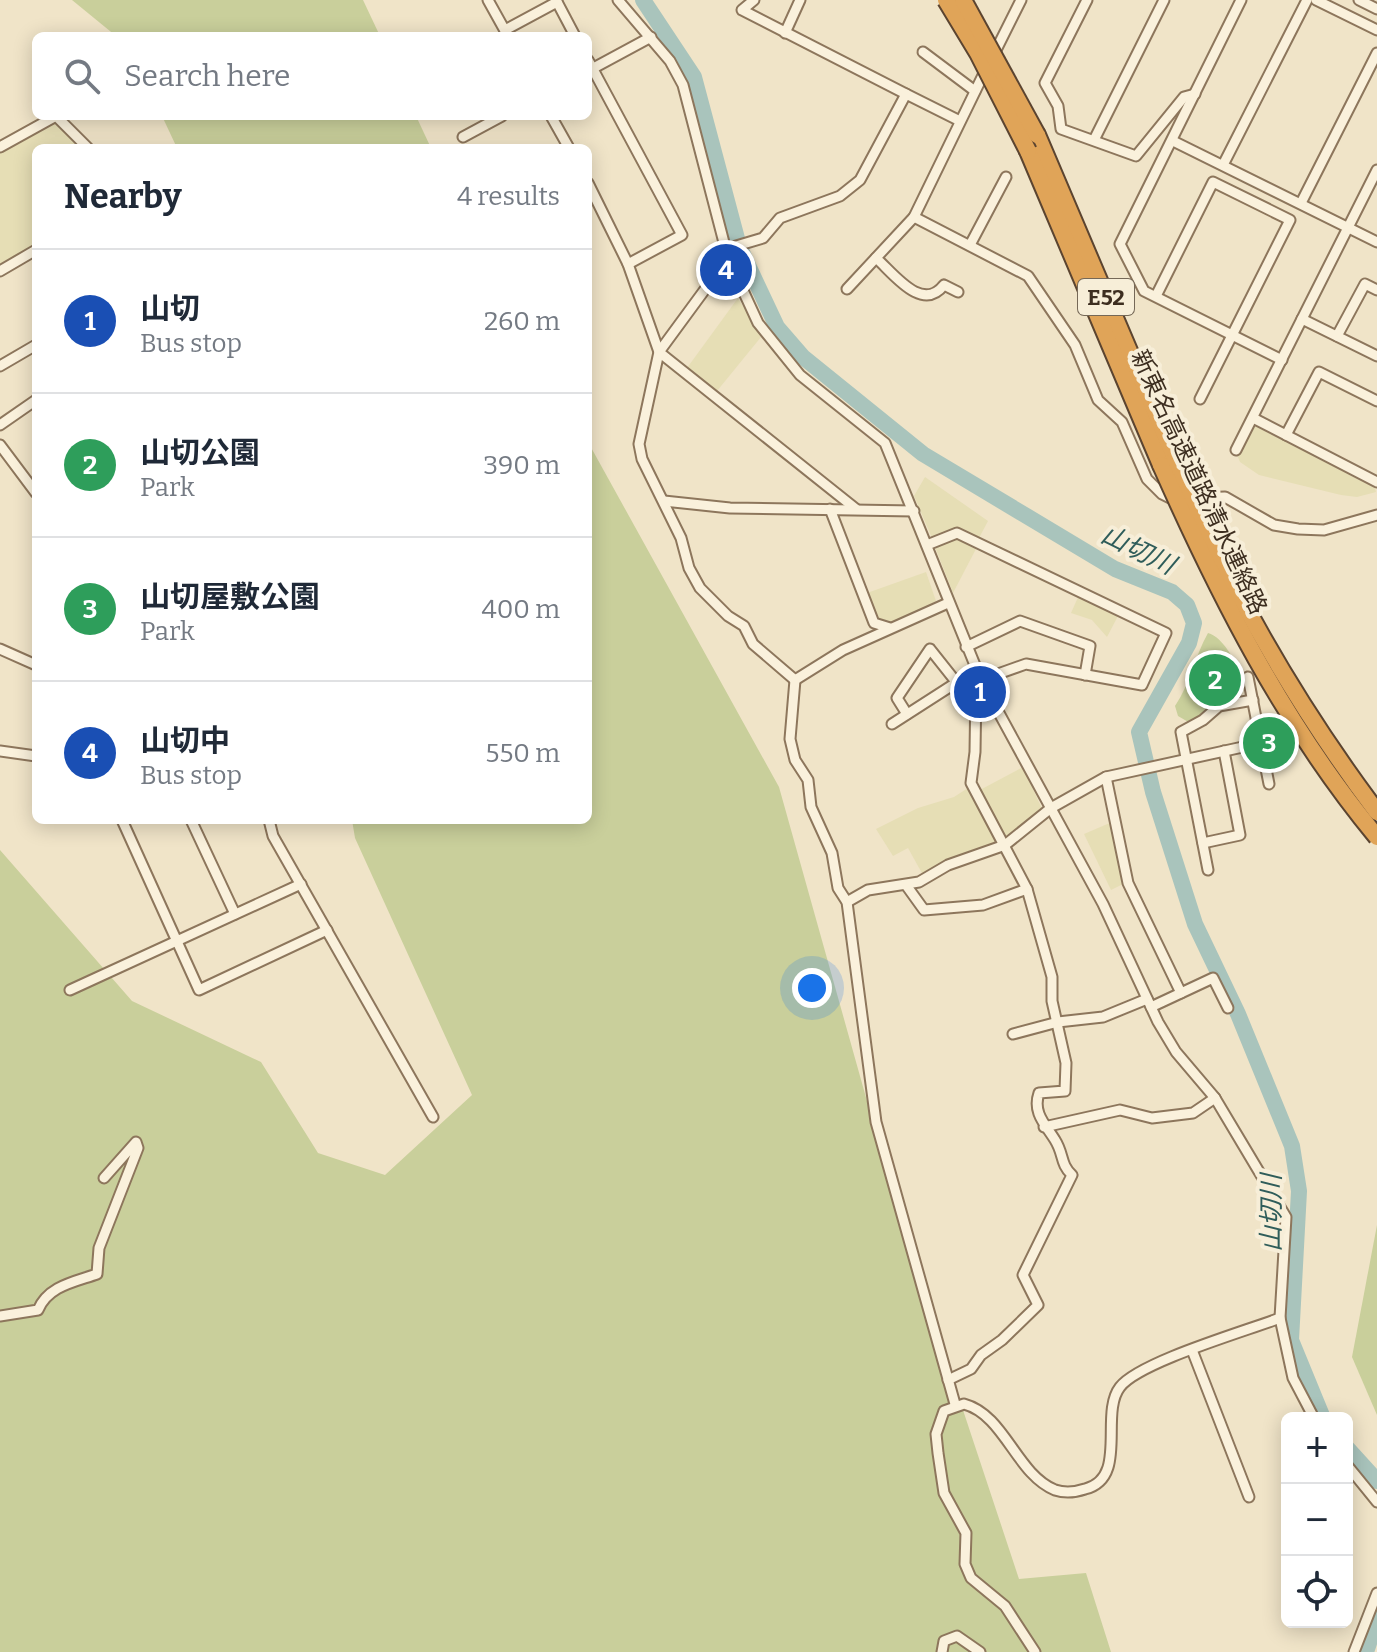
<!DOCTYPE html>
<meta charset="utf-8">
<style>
body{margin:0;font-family:Bitter,"Noto Sans JP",serif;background:#f6f6f7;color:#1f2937}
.controls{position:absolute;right:24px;bottom:24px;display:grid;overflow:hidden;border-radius:12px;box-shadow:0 4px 20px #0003}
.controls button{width:72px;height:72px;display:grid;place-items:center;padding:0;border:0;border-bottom:2px solid #e0e1e3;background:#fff;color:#1f2937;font:40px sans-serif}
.you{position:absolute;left:812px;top:988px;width:28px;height:28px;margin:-20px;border:6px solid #fff;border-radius:50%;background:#1a73e8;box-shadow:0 0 0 12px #1a73e833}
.badge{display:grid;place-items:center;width:52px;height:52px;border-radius:50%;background:#9e2a2b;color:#fff;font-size:26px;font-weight:700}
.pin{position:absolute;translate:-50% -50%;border:4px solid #fff;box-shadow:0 2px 8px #0006}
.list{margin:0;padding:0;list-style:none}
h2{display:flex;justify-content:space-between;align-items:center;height:104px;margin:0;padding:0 32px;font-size:34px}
h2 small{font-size:26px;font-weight:400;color:#747a83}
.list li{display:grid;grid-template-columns:52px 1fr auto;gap:24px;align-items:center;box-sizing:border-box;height:144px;padding:0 32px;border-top:2px solid #e0e1e3}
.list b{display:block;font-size:30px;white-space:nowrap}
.list p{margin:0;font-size:26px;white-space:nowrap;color:#747a83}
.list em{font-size:26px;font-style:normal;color:#747a83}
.icon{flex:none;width:44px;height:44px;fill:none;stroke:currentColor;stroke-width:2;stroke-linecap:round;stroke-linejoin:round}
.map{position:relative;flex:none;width:1377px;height:1652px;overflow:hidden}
.search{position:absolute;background:#fff;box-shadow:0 4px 20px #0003;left:32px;top:32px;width:560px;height:88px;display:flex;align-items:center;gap:20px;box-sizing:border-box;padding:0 28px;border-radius:12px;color:#747a83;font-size:30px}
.panel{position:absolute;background:#fff;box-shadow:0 4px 20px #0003;left:32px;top:144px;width:560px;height:680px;border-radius:12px}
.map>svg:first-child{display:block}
</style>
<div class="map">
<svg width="1377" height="1652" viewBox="0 0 1377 1652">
<rect width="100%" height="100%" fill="#f0e4c8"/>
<!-- farmland -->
<g fill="#e6deb5">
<path d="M53 122 59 123 82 148H36V244L0 266V151Z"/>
<path d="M738 298 761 337 717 391 687 368Z"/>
<path d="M1253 425 1375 488 1376 492 1357 497 1341 495 1259 475 1240 462 1237 455Z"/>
<path d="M925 477 988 521 979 538 959 528 932 538 914 496Z"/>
<path d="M956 539 977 547 953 593 935 547Z"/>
<path d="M926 572 936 601 914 615 891 623 877 620 867 593Z"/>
<path d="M1079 595 1119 614 1107 637 1092 620 1071 613Z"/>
<path d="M1023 767 1042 809 1005 840 978 791Z"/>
<path d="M968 788 997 843 949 860 923 875 908 848 893 856 876 829 918 808 954 797Z"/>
<path d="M1112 822 1125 883 1111 890 1084 834Z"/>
</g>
<!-- green -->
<g fill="#c9cf9b">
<path d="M72 0H363L380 36H116Z"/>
<path d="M162 116H416L431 148H177Z"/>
<path d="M588 442 779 787 902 1226 1019 1579 1086 1573 1111 1652H0V850L132 1001 261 1062 318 1153 385 1175 472 1095 355 838 352 820H588Z"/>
<path d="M1208 633C1223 637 1237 663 1241 677L1205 714 1190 723 1178 716 1175 706C1191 682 1194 658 1208 633Z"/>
<path d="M1377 1225V1415L1352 1357Z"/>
</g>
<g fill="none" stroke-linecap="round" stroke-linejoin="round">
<!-- river -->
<g stroke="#a9c4bc" stroke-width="16">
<path d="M643 0 694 77 739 246 777 327 803 357 923 454 1115 569 1172 592 1187 605 1194 623 1189 643 1139 732 1153 792 1195 924 1238 1014 1292 1146 1299 1191 1291 1340 1323 1418"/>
<path d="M1347 1448 1377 1481"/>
<path d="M1366 1652 1377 1619"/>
</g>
<!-- minor casing -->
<g stroke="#8d765c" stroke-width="13">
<g id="minor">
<path d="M488 0 508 36"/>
<path d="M556 0 575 36"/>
<path d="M618 0 670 61 683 85 728 258 758 323 800 375 885 443 981 680 1103 904 1158 1022 1176 1052 1215 1098 1286 1217 1280 1318 1293 1378 1314 1418"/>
<path d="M754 0 742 10 906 94"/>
<path d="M1087 0 1045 83 1058 106 1061 129 1136 156 1184 97 1195 94"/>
<path d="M1241 0 1120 244 1144 291 1282 360"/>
<path d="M1316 0 1377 30"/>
<path d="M1359 0 1377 9"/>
<path d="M505 30 557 2"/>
<path d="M785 33 800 0"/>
<path d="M923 52 975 91"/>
<path d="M994 54 1021 0"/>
<path d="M588 60 682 235 628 264"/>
<path d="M588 71 651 37"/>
<path d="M551 116 569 148"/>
<path d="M463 137 502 116"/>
<path d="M1094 140 1164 0"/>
<path d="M1173 141 1377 242"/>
<path d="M0 147 56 116 88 148"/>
<path d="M1223 165 1307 0"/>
<path d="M588 183 628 264 659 352 856 509"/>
<path d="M1301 203 1377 53"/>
<path d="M914 217 1028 276 1075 345 1098 400 1122 422 1147 479 1162 494 1172 499 1225 497 1274 525 1298 529 1324 530 1377 515"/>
<path d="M970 245 1006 177"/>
<path d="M726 249 763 238 780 218 840 196 860 180 906 94 960 121"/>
<path d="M728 258 659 352 639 444 642 459 681 538 689 568 700 588 728 616 744 626 753 644 795 680"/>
<path d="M876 258C894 274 922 313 944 285L958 292"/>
<path d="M0 271 36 250"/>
<path d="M847 289 914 217 987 67"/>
<path d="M1156 296 1213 182 1290 220 1200 399"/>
<path d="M1302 319 1377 356"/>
<path d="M1337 336 1365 284 1377 290"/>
<path d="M0 366 36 345"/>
<path d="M1253 418 1377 482"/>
<path d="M0 425 36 400"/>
<path d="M1286 435 1319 372 1377 401"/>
<path d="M0 445 36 493"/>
<path d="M1236 450 1377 170"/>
<path d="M664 501 730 508 914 511"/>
<path d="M830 509 874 623 890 628"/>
<path d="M927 545 957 533 1166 633 1142 685 1026 664 981 680 976 685 975 752 971 783 1027 889 1052 977V1001L1066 1063 1065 1091 1039 1093C1032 1113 1046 1125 1055 1140 1064 1154 1060 1164 1072 1175L1023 1275 1038 1305 1002 1340 981 1355 971 1369 948 1380"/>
<path d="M966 647 1020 621 1090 646 1085 675"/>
<path d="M0 649 36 665"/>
<path d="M1248 677 1269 784"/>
<path d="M795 680 790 739 795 760 808 780 811 807 832 853 838 888 847 902 876 1122 955 1404"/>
<path d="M795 680 843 650 948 603"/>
<path d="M907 714 897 698 930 649 957 683"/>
<path d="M892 724 976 670"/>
<path d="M0 751 36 756"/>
<path d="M1106 777 1128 883 1181 993"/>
<path d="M122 820 199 990 327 930"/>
<path d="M191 820 235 914"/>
<path d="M269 820 273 836 433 1117"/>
<path d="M1203 843 1240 835 1224 751"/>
<path d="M1208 870 1181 732 1203 720 1219 706 1253 700"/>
<path d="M906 885 924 910 983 905 1027 889"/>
<path d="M847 902 868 890 919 882 948 865 1005 845 1051 808 1106 777 1261 743"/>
<path d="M70 990 301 884"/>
<path d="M1151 1007 1213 978 1228 1008"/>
<path d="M1013 1034 1058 1022 1103 1017 1147 999"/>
<path d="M1044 1127 1120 1110 1152 1118 1193 1113 1215 1098"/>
<path d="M0 1316 38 1310C48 1286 74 1282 97 1274L99 1248 138 1148 136 1142 104 1178"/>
<path d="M1192 1350 1249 1497"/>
<path d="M1347 1465 1377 1502"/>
<path d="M942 1652 944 1641 957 1636 980 1652"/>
<path d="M1035 1652 1005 1606 971 1578 965 1564 966 1533 944 1493 938 1453 936 1434 944 1411 964 1404C1005 1415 1016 1474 1055 1490 1064 1493 1076 1492 1085 1489 1129 1478 1099 1414 1120 1387 1139 1362 1246 1331 1280 1318"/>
<path d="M1354 1652 1377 1593"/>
</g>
</g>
<!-- motorway casing -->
<g stroke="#5b4430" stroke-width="20">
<g id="motorway">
<path d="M1037 135 1175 459"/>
<path d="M1028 151 1161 465"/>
</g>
</g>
<!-- minor -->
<use href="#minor" stroke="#faf1dc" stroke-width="9"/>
<!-- motorway -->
<use href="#motorway" stroke="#e0a458" stroke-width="16"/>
<!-- motorway-bridge casing -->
<g stroke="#5b4430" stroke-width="20" stroke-linecap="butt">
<g id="motorway-bridge">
<path d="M946 0 978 53 1028 151"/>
<path d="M963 0 1037 135"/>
<path d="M1175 459C1228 586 1295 703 1377 812"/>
<path d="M1161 465C1219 596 1285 726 1377 837"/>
</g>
</g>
<!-- motorway-bridge -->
<use href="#motorway-bridge" stroke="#e0a458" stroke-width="16"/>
</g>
<g text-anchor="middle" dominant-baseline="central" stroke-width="8" stroke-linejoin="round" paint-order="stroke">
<!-- shield labels -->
<rect fill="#f7eed8" stroke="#756857" stroke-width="2" x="1078" y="279" width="56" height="36" rx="6"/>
<g font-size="22" font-weight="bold" fill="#3d2e20">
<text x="1106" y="297">E52</text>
</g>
<!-- street labels -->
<g font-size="24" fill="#3d2e20" stroke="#f7eed8">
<text transform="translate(1199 482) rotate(65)">新東名高速道路清水連絡路</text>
</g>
<!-- water labels -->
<g font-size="26" font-style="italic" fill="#2f5d5a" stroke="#f7eed8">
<text transform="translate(1138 550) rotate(26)">山切川</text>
<text transform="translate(1271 1213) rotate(-90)">山切川</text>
</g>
</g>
</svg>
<div class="controls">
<button>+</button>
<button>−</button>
<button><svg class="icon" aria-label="locate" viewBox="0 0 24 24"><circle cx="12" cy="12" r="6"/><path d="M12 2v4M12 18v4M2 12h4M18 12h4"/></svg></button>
</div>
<div class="you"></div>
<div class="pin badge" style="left:980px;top:692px;background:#1a4fb4">1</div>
<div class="pin badge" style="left:1215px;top:680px;background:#2e9e5b">2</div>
<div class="pin badge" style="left:1269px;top:743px;background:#2e9e5b">3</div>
<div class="pin badge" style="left:726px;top:270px;background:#1a4fb4">4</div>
<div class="search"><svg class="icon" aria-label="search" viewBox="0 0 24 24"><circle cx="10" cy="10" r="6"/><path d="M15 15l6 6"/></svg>Search here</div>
<section class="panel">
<h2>Nearby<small>4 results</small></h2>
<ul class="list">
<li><span class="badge" style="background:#1a4fb4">1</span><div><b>山切</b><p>Bus stop</p></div><em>260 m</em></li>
<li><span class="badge" style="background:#2e9e5b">2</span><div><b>山切公園</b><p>Park</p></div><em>390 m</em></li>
<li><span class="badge" style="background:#2e9e5b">3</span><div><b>山切屋敷公園</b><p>Park</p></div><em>400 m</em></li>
<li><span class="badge" style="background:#1a4fb4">4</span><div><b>山切中</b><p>Bus stop</p></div><em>550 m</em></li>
</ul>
</section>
</div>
